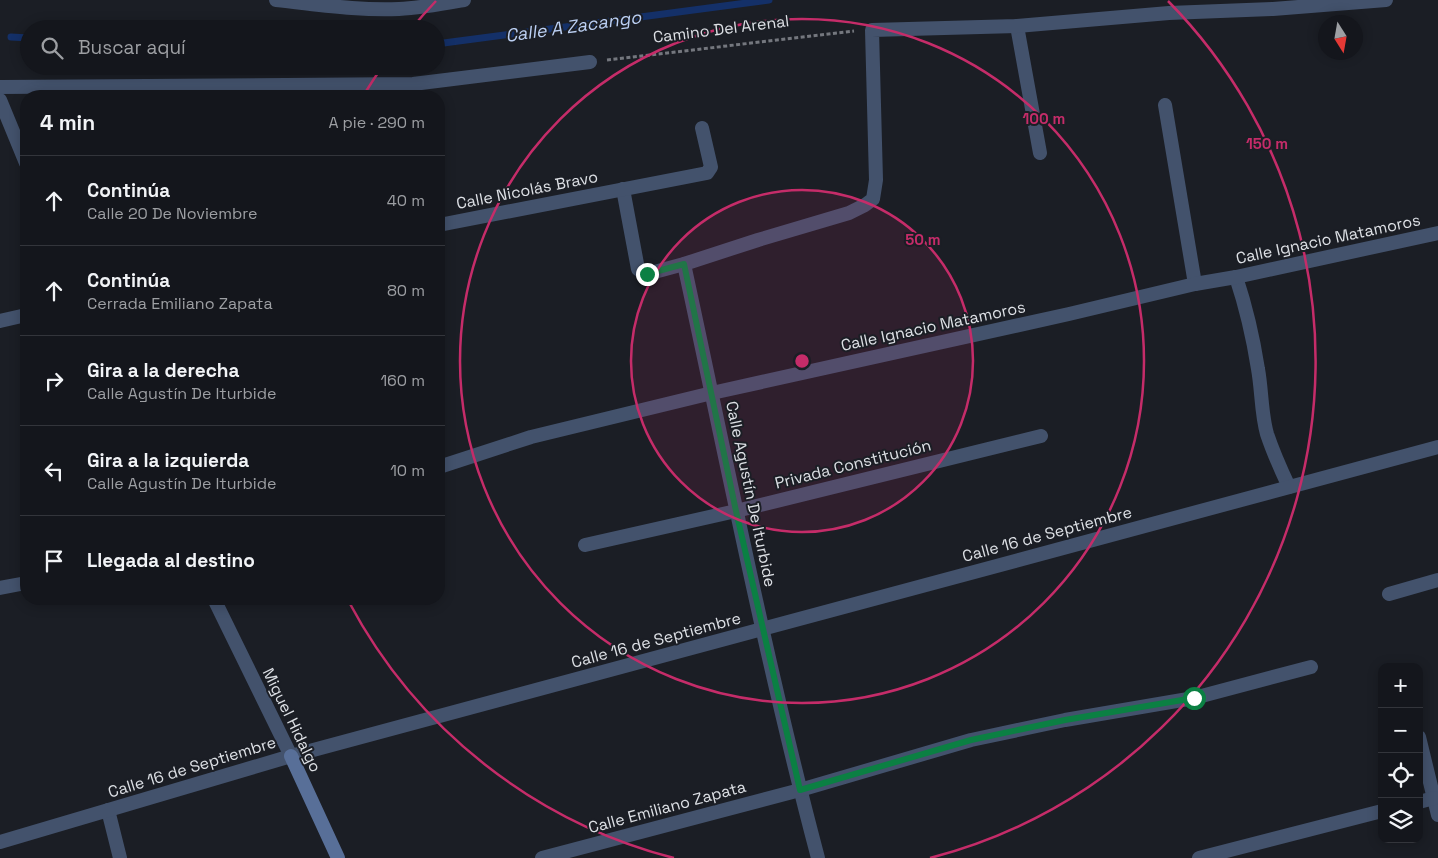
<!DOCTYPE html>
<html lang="es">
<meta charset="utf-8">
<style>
body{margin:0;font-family:"Space Grotesk",sans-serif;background:#212329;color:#f1f3f6}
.controls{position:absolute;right:15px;bottom:15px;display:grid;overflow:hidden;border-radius:10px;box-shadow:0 2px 12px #0003}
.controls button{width:45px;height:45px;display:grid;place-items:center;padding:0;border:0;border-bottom:1px solid #33353b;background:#14161c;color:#f1f3f6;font:25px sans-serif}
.compass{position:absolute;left:1318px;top:15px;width:45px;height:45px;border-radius:50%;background:#14161c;box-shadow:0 2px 12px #0003;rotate:169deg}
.stop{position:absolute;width:15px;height:15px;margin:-11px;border:4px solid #0b8043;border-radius:50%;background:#fff}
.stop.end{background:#0b8043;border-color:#fff;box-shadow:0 1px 5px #0008}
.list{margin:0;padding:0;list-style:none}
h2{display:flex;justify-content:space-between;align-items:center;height:65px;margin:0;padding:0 20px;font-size:21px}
h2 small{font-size:16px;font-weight:400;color:#9d9fa3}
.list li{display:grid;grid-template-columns:32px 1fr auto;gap:15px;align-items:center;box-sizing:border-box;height:90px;padding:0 20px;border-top:1px solid #33353b}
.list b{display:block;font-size:19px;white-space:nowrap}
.list p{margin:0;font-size:16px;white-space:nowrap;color:#9d9fa3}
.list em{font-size:16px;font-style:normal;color:#9d9fa3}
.icon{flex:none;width:28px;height:28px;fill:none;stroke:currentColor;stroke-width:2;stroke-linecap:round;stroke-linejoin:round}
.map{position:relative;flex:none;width:1438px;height:858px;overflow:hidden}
.search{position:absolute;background:#14161c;box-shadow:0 2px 12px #0003;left:20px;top:20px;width:425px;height:55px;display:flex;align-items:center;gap:12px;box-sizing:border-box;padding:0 18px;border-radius:28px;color:#9d9fa3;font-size:19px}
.panel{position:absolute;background:#14161c;box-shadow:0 2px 12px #0003;left:20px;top:90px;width:425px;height:515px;border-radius:20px}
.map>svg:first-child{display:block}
</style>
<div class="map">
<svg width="1438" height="858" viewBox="0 0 1438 858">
<rect width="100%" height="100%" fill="#1b1e25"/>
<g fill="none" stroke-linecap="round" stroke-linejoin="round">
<!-- stream -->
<g stroke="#143068" stroke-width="7">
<path d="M11 37 29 38"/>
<path d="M436 44 769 0"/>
</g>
<!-- path -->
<path stroke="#74777e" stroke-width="3" stroke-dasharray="4 2.5" stroke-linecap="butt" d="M607 60 854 31"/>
<!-- minor -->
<g stroke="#43526c" stroke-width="14">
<path d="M276 0C316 4 358 11 399 9 421 8 442 4 464 0"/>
<path d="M1017 26 1040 153"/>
<path d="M0 87 413 84 590 62"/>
<path d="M1165 105 1195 284"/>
<path d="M623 189 638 269 643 273 647 274 684 264 758 240 849 213 865 205 873 199 876 180 872 30 1017 26 1169 13 1273 9 1386 0"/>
<path d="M439 225 707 173 711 167 702 128"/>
<path d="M684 264C727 463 766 662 818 858"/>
<path d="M1236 277C1246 307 1253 337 1258 369 1262 391 1261 413 1267 434 1273 452 1281 470 1289 487"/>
<path d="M0 321 26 315"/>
<path d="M439 467 531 437 712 393 1069 314 1195 284 1236 277 1438 233"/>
<path d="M585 545 736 511 1041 436"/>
<path d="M0 588 26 583"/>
<path d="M1389 594 1438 580"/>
<path d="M1419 737 1438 815"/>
<path d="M1419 802 1434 798"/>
<path d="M108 810 120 858"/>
<path d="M542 858 800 790 971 740 1065 720 1194 698 1311 667"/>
<path d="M1199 858 1382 811"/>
</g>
<!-- tertiary -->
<g stroke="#43526c" stroke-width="14">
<path d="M0 100 26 163"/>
<path d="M214 599 291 756"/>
<path d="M0 842 291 756 1438 447"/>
</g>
<!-- secondary -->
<path stroke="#586f98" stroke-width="14" d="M291 756 338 858"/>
</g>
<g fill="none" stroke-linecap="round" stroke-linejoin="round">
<!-- route -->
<path stroke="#0b8043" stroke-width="6" d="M647 274 684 264 736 511 800 790 971 740 1065 720 1194 698"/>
</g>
<!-- distance rings -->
<circle cx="802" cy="361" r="171" fill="#c52c69" fill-opacity=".12"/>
<g fill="none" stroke="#c52c69" stroke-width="2.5">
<circle cx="802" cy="361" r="171"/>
<circle cx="802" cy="361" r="342"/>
<path d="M674 858A513 513 0 0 1 349 602M365 93A513 513 0 0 1 382 67M412 28A513 513 0 0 1 436 1M1168 1A513 513 0 0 1 930 858"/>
</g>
<g text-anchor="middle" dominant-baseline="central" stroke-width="4" stroke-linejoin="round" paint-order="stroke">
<!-- street labels -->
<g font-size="16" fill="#dde0e5" stroke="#1b1e25">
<text transform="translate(721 29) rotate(-7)">Camino Del Arenal</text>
<text transform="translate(527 190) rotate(-11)">Calle Nicolás Bravo</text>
<text transform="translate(1328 239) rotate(-12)">Calle Ignacio Matamoros</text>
<text transform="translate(933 326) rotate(-12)">Calle Ignacio Matamoros</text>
<text transform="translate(853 464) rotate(-14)">Privada Constitución</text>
<text transform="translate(751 494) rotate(78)">Calle Agustín De Iturbide</text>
<text transform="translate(1047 534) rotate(-15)">Calle 16 de Septiembre</text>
<text transform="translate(656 640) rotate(-15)">Calle 16 de Septiembre</text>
<text transform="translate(292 720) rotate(64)">Miguel Hidalgo</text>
<text transform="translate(192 767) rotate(-17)">Calle 16 de Septiembre</text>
<text transform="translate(667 807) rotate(-15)">Calle Emiliano Zapata</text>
</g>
<!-- water labels -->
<g font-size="18" font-style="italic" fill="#bcd0f3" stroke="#1b1e25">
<text transform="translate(573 26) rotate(-8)">Calle A Zacango</text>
</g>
</g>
<circle cx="802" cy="361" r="8" fill="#c52c69" stroke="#1b1e25" stroke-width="2.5"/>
<g font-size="15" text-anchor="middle" font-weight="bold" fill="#c52c69" stroke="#1b1e25" stroke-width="4" stroke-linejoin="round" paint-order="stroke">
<text x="1044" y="124">100 m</text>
<text x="1267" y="149">150 m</text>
<text x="923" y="245">50 m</text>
</g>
</svg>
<div class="controls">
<button>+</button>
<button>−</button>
<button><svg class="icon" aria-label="locate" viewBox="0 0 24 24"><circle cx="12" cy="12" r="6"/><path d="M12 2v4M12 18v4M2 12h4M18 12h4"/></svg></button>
<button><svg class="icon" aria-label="layers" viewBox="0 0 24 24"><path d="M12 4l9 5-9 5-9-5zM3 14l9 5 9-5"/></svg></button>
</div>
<svg class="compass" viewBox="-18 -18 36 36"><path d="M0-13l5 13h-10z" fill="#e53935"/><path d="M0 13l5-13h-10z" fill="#9d9fa3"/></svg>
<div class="stop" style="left:1194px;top:698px"></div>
<div class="stop end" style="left:647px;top:274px"></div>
<div class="search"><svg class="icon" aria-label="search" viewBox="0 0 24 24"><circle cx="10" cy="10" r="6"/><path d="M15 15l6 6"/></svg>Buscar aquí</div>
<section class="panel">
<h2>4 min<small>A pie · 290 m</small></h2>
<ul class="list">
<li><svg class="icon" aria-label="ahead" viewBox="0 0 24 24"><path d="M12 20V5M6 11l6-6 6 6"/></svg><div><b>Continúa</b><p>Calle 20 De Noviembre</p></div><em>40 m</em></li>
<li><svg class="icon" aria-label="ahead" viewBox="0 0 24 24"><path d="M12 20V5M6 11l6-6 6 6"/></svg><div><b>Continúa</b><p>Cerrada Emiliano Zapata</p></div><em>80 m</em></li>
<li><svg class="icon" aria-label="right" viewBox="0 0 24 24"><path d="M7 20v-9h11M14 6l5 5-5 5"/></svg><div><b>Gira a la derecha</b><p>Calle Agustín De Iturbide</p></div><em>160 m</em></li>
<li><svg class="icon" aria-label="left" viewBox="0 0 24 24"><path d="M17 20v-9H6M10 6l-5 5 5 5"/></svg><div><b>Gira a la izquierda</b><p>Calle Agustín De Iturbide</p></div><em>10 m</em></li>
<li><svg class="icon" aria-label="arrive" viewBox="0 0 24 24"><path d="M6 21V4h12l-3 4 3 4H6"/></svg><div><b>Llegada al destino</b></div></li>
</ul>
</section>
</div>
